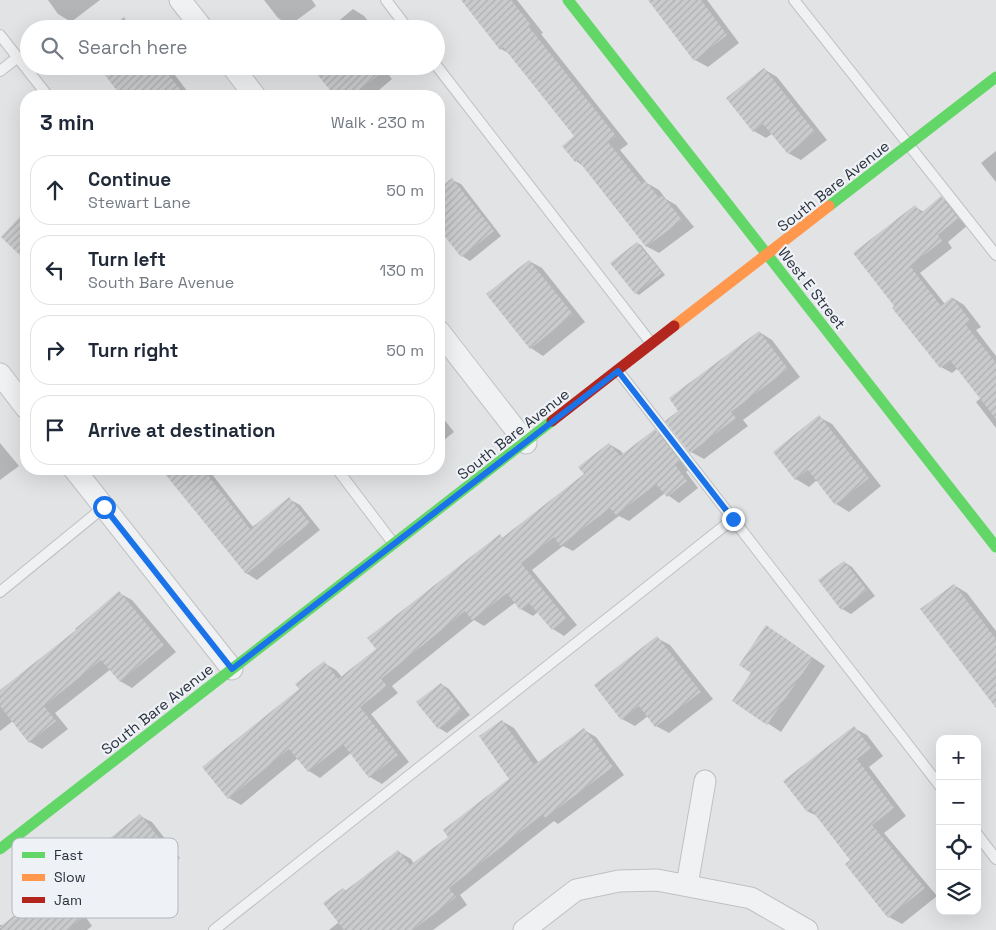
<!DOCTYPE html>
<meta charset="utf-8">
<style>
body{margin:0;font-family:"Space Grotesk",sans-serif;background:#f6f6f7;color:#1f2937}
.controls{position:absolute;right:15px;bottom:15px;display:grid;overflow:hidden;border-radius:10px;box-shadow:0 5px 20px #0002}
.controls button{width:45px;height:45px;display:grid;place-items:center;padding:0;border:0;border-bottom:1px solid #e0e1e3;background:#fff;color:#1f2937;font:25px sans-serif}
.stop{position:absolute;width:15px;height:15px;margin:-11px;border:4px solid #1a73e8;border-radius:50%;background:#fff}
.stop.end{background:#1a73e8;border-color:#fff;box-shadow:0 1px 5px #0008}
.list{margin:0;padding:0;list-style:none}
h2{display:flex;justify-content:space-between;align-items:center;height:65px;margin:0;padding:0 20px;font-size:21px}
h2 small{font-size:16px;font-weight:400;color:#747a83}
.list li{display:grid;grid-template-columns:32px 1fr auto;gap:15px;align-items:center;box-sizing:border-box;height:70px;margin:0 10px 10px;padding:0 10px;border:1px solid #e0e1e3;border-radius:20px}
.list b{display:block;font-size:19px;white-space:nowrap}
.list p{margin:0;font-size:16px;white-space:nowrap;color:#747a83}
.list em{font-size:16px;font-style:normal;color:#747a83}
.icon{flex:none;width:28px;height:28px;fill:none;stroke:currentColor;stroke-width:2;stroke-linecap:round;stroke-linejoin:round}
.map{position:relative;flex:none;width:996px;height:930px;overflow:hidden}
.search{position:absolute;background:#fff;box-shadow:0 5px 20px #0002;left:20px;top:20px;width:425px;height:55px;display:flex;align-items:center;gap:12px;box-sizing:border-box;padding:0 18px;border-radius:28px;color:#747a83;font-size:19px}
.panel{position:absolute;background:#fff;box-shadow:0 5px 20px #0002;left:20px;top:90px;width:425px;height:385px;border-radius:20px}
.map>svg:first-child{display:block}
</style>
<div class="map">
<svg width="996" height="930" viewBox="0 0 996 930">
<defs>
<pattern id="building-hatch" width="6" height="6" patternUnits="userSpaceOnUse" patternTransform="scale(1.25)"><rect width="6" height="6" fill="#c9cbcd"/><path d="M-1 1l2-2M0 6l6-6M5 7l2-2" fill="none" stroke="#adafb1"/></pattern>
</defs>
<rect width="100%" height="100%" fill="#e1e3e5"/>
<!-- shadow -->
<g fill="#0003">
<path d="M48 0H100L71 22 58 14Z"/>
<path d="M264 0H312L316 6 290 25 278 18Z"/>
<path d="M462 0H517L543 33 541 34 628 144 620 150 647 183 659 190 666 199 676 205 694 227 659 253 646 246 583 166 576 161 564 146 576 136 510 54 501 49Z"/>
<path d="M649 0H707L739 43 708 67 695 60Z"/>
<path d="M353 9 364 16 375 29H329Z"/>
<path d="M124 19 137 26 139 29H111Z"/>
<path d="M100 66H168L191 96H123Z"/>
<path d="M325 66H382L392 79 379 90 383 96H336L317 73Z"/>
<path d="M764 69 777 77 827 140 801 160 788 153 773 133 766 138 754 131Z"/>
<path d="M996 151V182L981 163Z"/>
<path d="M452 180 461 184 501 236 470 261 462 256 439 227V190Z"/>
<path d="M941 198 952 204 968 225 948 242 952 248 920 273 945 304 953 298 964 305 981 327 976 330 996 356V428L976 402 981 398 958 368 952 373 941 367 894 308 915 207 924 212Z"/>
<path d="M637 243 641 245 665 275 639 295 636 293Z"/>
<path d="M529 261 542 268 585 322 543 356 531 348Z"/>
<path d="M759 332 772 340 800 377 743 420 748 426 704 459 691 452 680 411Z"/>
<path d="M439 413 454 432 439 444Z"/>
<path d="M819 417 832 424 881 486 849 512 836 504 817 480 809 487 796 479Z"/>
<path d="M655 431 666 437 691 468 686 472 698 488 679 503 665 493 629 521 619 516 573 551 563 546 532 570 577 625 564 636 553 629 538 612 533 616 521 609 516 602 484 626 474 620 392 686 398 693 371 714 409 762 382 784 370 777 351 753 320 778 309 771 298 758 241 805 229 798 301 689 324 663 336 670 342 677 378 650 500 536 503 538 585 475 609 444 621 451 624 455Z"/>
<path d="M0 443 19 466 0 480Z"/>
<path d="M162 469H208L253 527 289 499 300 505 320 530 257 580 246 573Z"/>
<path d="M844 562 852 567 875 596 851 614 842 609 820 581Z"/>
<path d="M954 585 967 593 996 631V706Z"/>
<path d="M119 593 132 600 176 652 132 688 120 681 111 669 55 713 68 729 42 749 30 742 13 721 0 731V692L78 631Z"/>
<path d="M779 634 825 666 781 732 734 701Z"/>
<path d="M657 638 670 645 713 699 669 733 656 726 648 716 635 726 622 719Z"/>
<path d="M441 684 449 689 470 715 447 733 439 728Z"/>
<path d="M502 721 514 728 539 763 584 730 596 737 624 775 558 824 554 821 460 895 467 905 433 930H329L339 922 343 889 347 891 399 852 411 859 414 864 450 837 511 779Z"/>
<path d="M854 728 867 735 883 756 869 767 906 816 884 833 937 896 902 924 889 917 852 860 819 817 807 811Z"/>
<path d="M140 816 152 822 180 858 157 876 170 892 144 913 133 907 118 889 85 916 92 926 87 930H0V925H4Z"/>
</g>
<!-- building -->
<g fill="url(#building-hatch)">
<path d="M461 0H511L531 25 529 27 616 136 608 142 642 184 646 181 659 198 663 196 682 220 646 247 578 160 575 162 562 146 574 136 503 47 500 50Z"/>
<path d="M648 0H701L727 35 694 61Z"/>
<path d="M124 17 133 29H109Z"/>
<path d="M98 66H162L185 96H121Z"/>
<path d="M323 66H377L382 72 352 96H335L315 72Z"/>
<path d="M764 68 815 132 788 154 763 124 753 132 726 98Z"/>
<path d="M452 178 494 231 461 257 439 229V189Z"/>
<path d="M941 196 958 218 938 235 942 241 910 266 941 306 952 297 970 320 965 324 996 363V419L950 360 940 368 892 308 894 306 853 253 915 205 921 213Z"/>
<path d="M26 210V261L1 237Z"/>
<path d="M637 242 662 273 635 294 610 263Z"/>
<path d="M529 260 573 314 530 349 486 294Z"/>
<path d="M759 331 788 369 731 412 736 418 690 453 665 421 678 411 669 398Z"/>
<path d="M819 415 869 478 835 505 808 470 795 480 773 452Z"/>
<path d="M655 429 680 461 675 465 687 481 667 497 656 484 616 515 610 508 560 546 554 537 521 563 566 618 552 630 529 603 520 610 507 593 472 620 465 611 381 679 387 686 360 707 398 755 369 778 343 744 308 772 289 749 228 799 202 767 299 689 295 684 324 661 338 679 376 649 367 638 500 534 502 538 584 474 578 467 609 443 620 456Z"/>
<path d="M161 469H203L250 529 289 497 310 523 246 574Z"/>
<path d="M844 561 867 590 841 610 818 580Z"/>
<path d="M954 584 996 639V708L920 609Z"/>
<path d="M119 591 164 645 120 682 101 660 44 706 56 721 29 743 0 706V690L76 630 75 629Z"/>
<path d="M766 625 813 658 767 725 732 701 751 673 739 665Z"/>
<path d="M657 636 701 692 655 727 639 706 621 720 594 685Z"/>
<path d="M441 683 462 710 438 729 416 702Z"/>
<path d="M502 720 534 765 584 728 613 767 545 818 543 814 449 888 456 897 413 930H344L323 903 343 888 345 891 398 850 410 865 448 837 443 830 509 779 479 736Z"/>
<path d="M854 726 871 748 857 759 894 808 872 825 925 888 888 918 845 864 850 860 810 808 807 812 783 781Z"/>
<path d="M140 814 169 851 147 869 159 885 132 907 110 880 74 909 81 919 67 930H0V927Z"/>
</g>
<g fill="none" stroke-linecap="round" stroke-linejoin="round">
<!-- lane casing -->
<g stroke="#bfc1c3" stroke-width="12">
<g id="lane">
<path d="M386 0 408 29"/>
<path d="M794 0 996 255"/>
<path d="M0 35 48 96"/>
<path d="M436 65 651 343"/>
<path d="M0 71 18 57"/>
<path d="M619 372 940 786"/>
<path d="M337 469 393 543"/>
<path d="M0 592 104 507"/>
<path d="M977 834 996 859"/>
<path d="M214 930 733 519"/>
</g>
</g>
<!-- street casing -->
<g stroke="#bfc1c3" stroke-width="23">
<g id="street">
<path d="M180 0 203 29"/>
<path d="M232 66 255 96"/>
<path d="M439 331 526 443"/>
<path d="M0 374 26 408"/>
<path d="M74 469 232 669"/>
<path d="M687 885 705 781"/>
<path d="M524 930 576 890 619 881 657 880 751 898 807 930"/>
</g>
</g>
<!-- lane -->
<use href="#lane" stroke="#f0f1f2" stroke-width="10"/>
<!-- street -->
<use href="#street" stroke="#f0f1f2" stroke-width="21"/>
<!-- fast -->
<g stroke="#63d668" stroke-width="11">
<path d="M568 0 996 547"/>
<path d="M829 206 996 77"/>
<path d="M0 849 552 421"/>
</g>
<!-- slow -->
<path stroke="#ff974d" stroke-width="11" d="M674 326 829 206"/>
<!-- jam -->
<path stroke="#b3261e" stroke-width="11" d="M552 421 674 326"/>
</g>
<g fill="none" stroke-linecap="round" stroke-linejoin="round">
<!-- route -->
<path stroke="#1a73e8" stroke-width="6" d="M104 507 232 669 618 371 733 519"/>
</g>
<g text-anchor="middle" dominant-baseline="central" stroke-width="4.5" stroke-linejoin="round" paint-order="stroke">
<!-- street labels -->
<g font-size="15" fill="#2a303d" stroke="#eef1f5">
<text transform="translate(833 186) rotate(-38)">South Bare Avenue</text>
<text transform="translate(812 288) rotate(52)">West E Street</text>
<text transform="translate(513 434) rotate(-38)">South Bare Avenue</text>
<text transform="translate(157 709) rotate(-38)">South Bare Avenue</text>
</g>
</g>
<!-- legend -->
<rect x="12" y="838" width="166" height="80" rx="8" fill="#eef1f5" stroke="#b3b7be" stroke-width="1"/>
<rect x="22" y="852" width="23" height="6" fill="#63d668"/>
<rect x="22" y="874" width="23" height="7" fill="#ff974d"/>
<rect x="22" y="897" width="23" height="6" fill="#b3261e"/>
<g font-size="14" fill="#2a303d">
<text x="54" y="860">Fast</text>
<text x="54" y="882">Slow</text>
<text x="54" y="905">Jam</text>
</g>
</svg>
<div class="controls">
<button>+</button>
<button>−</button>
<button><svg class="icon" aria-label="locate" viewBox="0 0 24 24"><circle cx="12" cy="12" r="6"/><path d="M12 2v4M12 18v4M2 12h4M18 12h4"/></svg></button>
<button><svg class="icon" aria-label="layers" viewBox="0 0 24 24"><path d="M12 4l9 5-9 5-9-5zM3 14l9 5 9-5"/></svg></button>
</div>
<div class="stop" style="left:104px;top:507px"></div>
<div class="stop end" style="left:733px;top:519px"></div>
<div class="search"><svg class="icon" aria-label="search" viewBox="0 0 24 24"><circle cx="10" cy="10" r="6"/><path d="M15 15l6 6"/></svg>Search here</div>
<section class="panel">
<h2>3 min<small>Walk · 230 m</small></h2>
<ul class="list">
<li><svg class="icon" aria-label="ahead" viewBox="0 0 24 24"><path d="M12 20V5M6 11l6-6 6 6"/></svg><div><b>Continue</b><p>Stewart Lane</p></div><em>50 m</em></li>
<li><svg class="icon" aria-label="left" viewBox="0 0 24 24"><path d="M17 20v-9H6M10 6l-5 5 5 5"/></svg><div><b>Turn left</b><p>South Bare Avenue</p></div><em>130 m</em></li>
<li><svg class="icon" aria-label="right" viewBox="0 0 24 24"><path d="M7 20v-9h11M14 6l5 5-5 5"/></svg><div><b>Turn right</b></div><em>50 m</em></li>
<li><svg class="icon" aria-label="arrive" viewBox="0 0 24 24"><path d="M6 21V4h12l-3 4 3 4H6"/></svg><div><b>Arrive at destination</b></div></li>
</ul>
</section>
</div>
